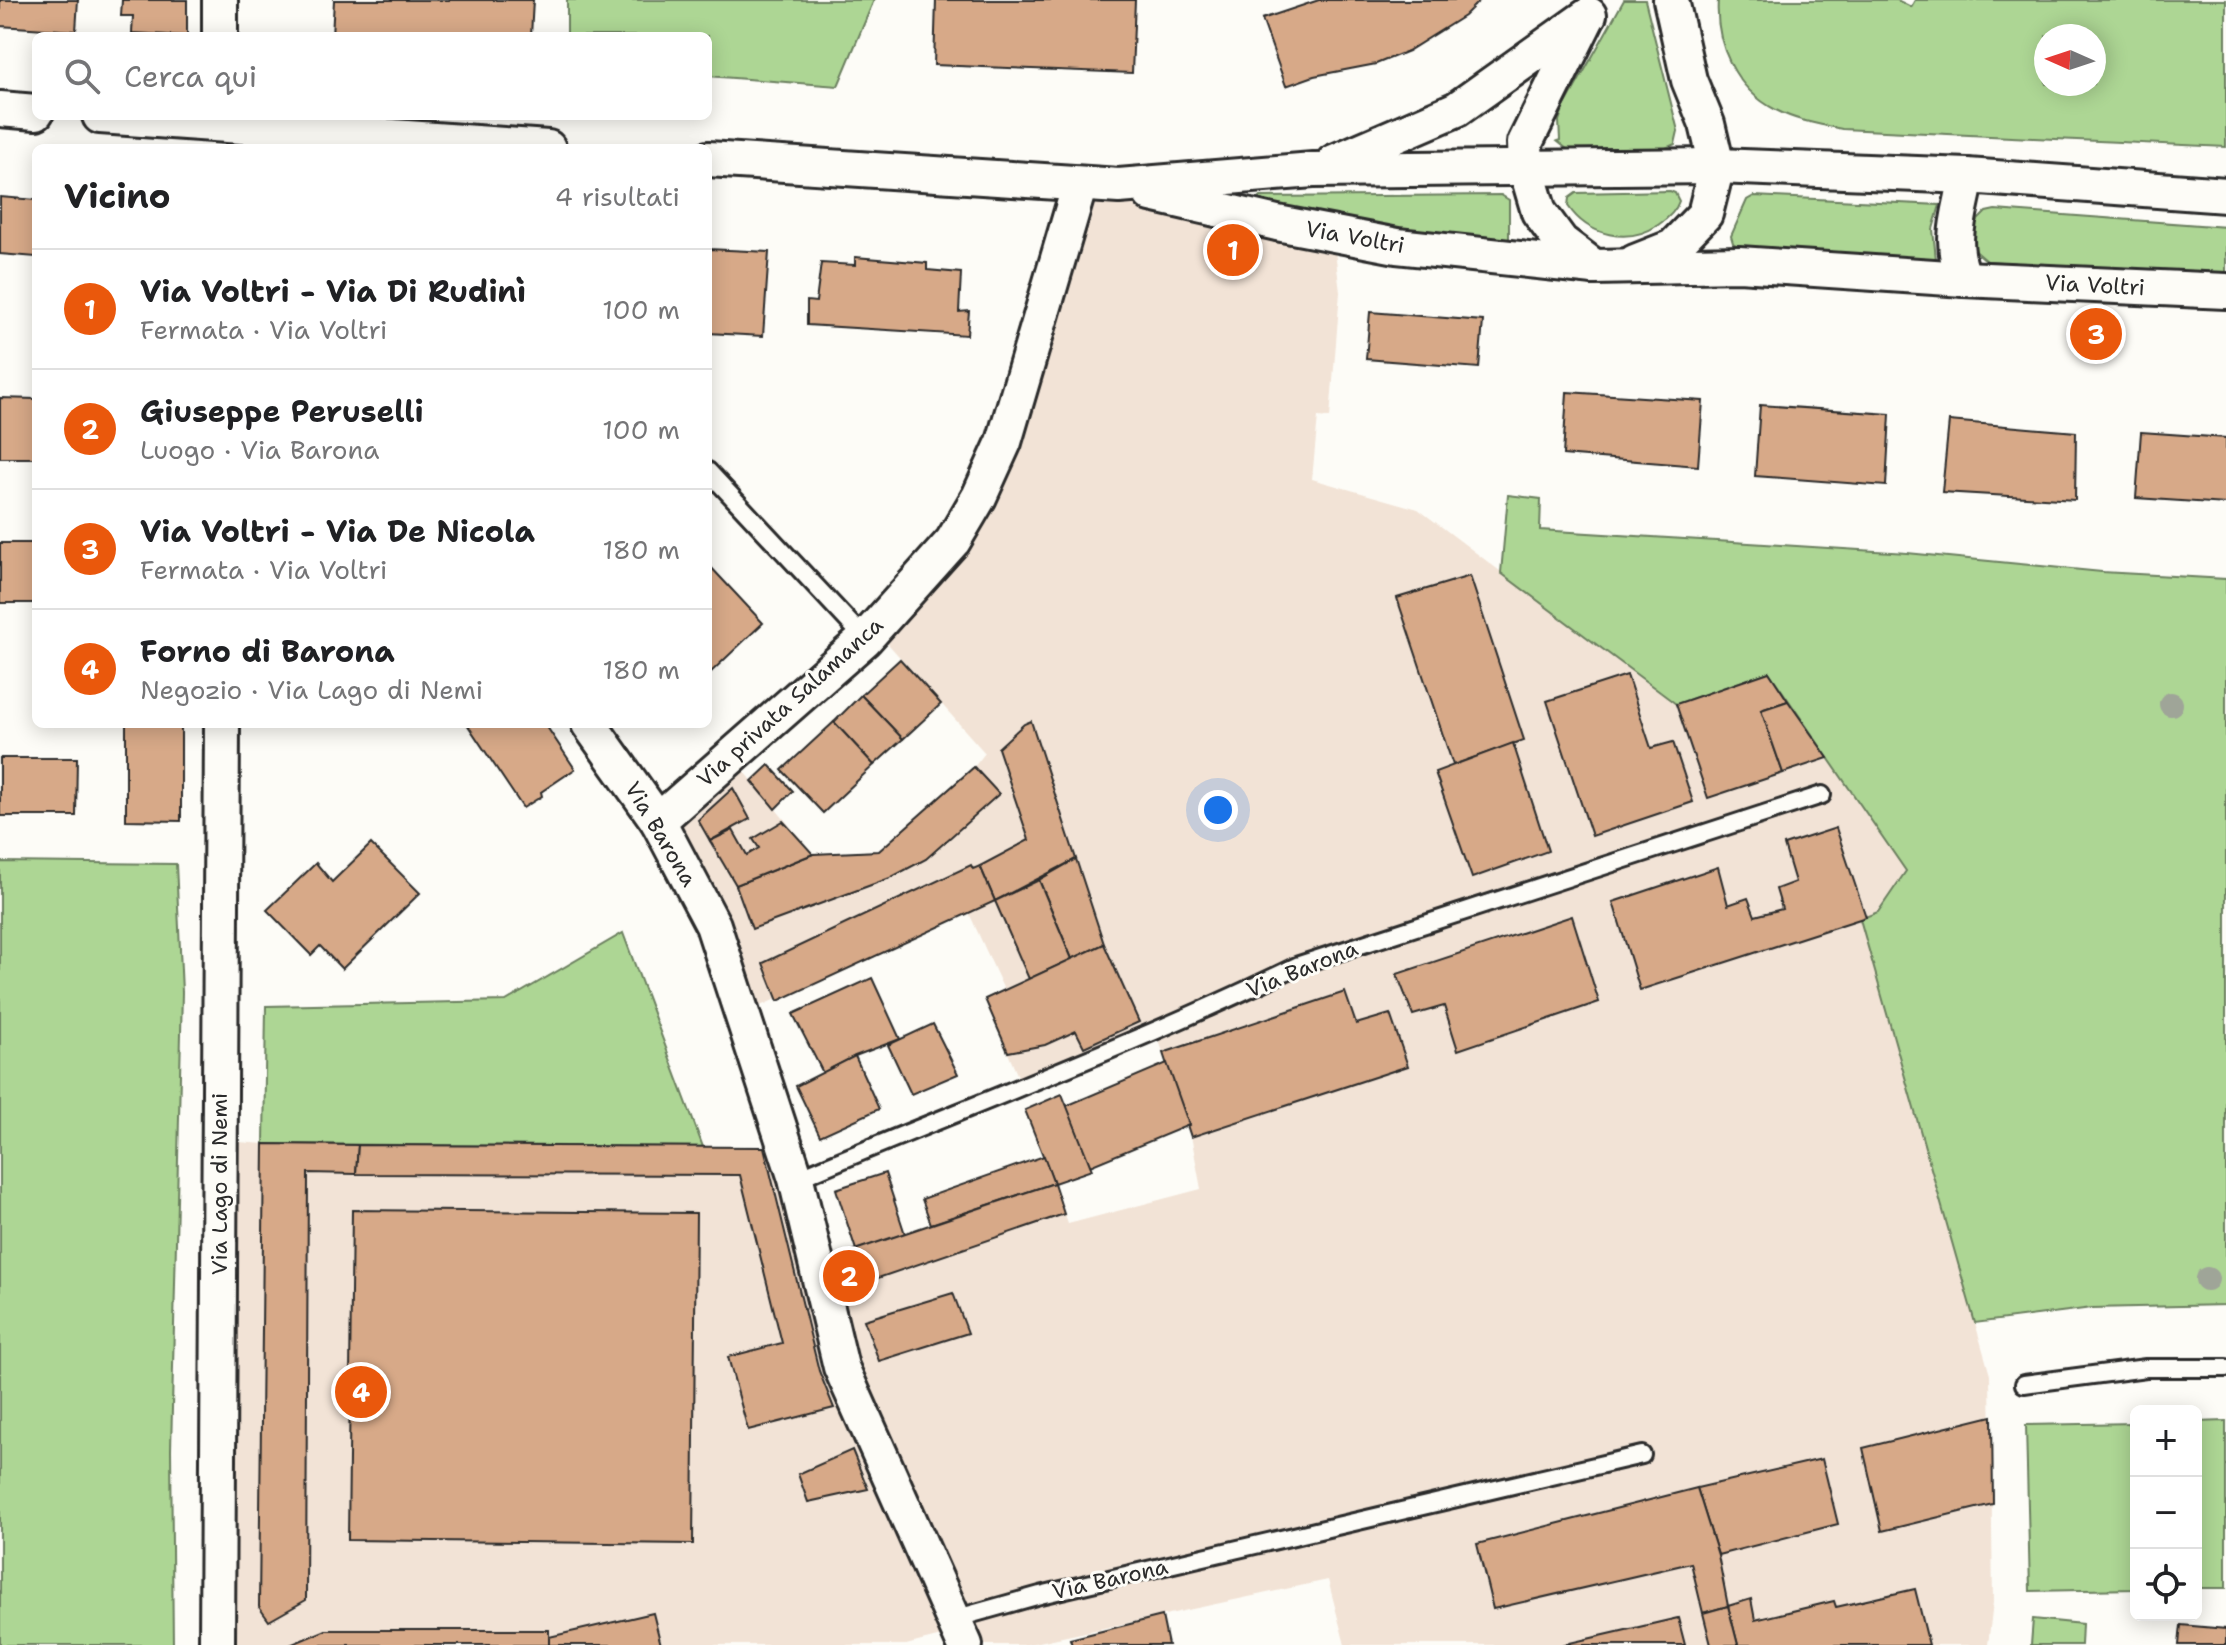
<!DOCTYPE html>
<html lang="it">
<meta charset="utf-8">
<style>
body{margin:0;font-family:"Shantell Sans",sans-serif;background:#f6f6f6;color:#202124}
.controls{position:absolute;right:24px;bottom:24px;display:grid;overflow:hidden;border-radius:12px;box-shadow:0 4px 20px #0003}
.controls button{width:72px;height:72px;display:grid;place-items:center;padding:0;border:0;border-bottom:2px solid #e0e0e0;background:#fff;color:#202124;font:40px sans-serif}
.compass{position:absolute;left:2034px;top:24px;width:72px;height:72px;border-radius:50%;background:#fff;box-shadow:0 4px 20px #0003;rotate:273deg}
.you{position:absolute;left:1218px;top:810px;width:28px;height:28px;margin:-20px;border:6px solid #fff;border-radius:50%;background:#1a73e8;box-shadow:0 0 0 12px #1a73e833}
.badge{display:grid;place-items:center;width:52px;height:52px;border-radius:50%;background:#ea580c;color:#fff;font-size:26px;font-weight:700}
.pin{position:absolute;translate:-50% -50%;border:4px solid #fff;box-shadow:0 2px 8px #0006}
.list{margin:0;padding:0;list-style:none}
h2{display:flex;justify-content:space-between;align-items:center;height:104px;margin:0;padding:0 32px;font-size:34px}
h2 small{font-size:26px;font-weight:400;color:#757577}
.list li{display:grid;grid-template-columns:52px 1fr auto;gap:24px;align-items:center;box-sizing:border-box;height:120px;padding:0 32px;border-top:2px solid #e0e0e0}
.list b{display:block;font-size:30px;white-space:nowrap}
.list p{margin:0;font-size:26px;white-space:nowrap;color:#757577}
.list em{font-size:26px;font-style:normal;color:#757577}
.icon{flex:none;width:44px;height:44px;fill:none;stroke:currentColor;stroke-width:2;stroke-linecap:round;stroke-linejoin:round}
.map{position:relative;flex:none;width:2226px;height:1645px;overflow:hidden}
.search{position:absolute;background:#fff;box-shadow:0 4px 20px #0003;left:32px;top:32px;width:680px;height:88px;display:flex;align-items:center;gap:20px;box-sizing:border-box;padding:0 28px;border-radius:12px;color:#757577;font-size:30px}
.panel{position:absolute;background:#fff;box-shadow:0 4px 20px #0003;left:32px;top:144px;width:680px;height:584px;border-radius:12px}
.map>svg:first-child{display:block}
</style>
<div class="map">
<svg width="2226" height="1645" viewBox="0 0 2226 1645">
<rect width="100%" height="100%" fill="#fdfcf7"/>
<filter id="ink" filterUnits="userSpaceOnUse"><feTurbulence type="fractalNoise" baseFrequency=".0125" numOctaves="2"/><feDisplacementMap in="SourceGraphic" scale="16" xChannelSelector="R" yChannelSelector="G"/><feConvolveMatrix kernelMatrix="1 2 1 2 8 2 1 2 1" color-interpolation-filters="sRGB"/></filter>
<g filter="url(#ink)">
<!-- built -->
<g fill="#f2e3d6">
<path d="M1082 198 1155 199 1335 251 1340 292 1330 418 1318 417 1312 479 1418 509 1676 704 1769 672 1906 871 1878 912 1860 920 1990 1375 1993 1602 1988 1645H1345L1328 1580 1025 1645H970L844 1366 818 1257 843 1254 1054 1183 1068 1224 1201 1189 1189 1125 1167 1063 1153 1024 1019 1079 985 999 1004 990 969 913 749 1011 668 822 736 761 813 854 879 851 974 767 985 753 881 636 961 544Z"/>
<path d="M227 1141 264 1144 782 1147 839 1368 957 1632 906 1645H224Z"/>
</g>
<!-- green -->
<g fill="#add694" stroke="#6c8060" stroke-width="2" fill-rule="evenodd">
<path d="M567 0H874L838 86 708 76V36H567Z"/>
<path d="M1624 0H1645L1678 131 1675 144 1661 150 1567 149 1557 141 1560 140 1559 121 1563 109Z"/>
<path d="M1718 0H1897L1911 7 1915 0H2226V147L1842 129C1819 124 1797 121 1776 110 1735 89 1715 44 1718 0ZM2046 36H2094V84H2046Z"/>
<path d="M1670 191 1675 193 1679 201C1676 211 1667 219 1658 225 1628 245 1588 236 1568 206L1569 198 1576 193Z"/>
<path d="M1501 195 1509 200V242L1414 237 1258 204V200L1261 197Z"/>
<path d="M1754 196 1940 205 1933 229 1936 260 1738 246 1733 243 1731 236 1747 200Z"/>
<path d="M1995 210 2226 227V277L1987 261 1972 248 1971 227 1986 212Z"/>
<path d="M1508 495 1541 499 1540 530 1907 553 2102 572 2226 579V1305L2092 1308 1975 1323 1860 919 1878 912 1906 871 1769 672 1676 704 1501 573Z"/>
<path d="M0 862 176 864 182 992 171 1450 173 1645H0Z"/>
<path d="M623 933 703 1147 264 1144 266 1006 506 1001Z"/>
<path d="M2226 1421V1588H2196V1422Z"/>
<path d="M2136 1423V1589L2030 1591 2026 1425Z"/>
<path d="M2033 1619 2082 1624 2081 1645H2031Z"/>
</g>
<!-- building -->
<g fill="#d7a988" stroke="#2b2b2b" stroke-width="2">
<path d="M0 0H78L76 31 0 26Z"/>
<path d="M122 0H187V36L132 33 133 16H121Z"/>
<path d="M334 0H533L531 36H332Z"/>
<path d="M936 0H1135L1132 73 934 65Z"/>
<path d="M1319 0H1480L1464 16 1408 51 1376 64 1314 76 1286 86 1262 19Z"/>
<path d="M0 197 36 200V257L0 254Z"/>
<path d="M708 249 769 252 763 336 708 333Z"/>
<path d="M855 257 927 263V270L961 273 959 312 969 311 967 335 807 325V301L816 302 821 263 855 265Z"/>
<path d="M1370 312 1483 321 1479 368 1366 359Z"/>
<path d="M1567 392 1703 401 1698 466 1563 455Z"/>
<path d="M0 398 36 399V458H0Z"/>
<path d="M1760 405 1890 414 1886 486 1755 476Z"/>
<path d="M1949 421 2076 432 2075 500 1942 492Z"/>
<path d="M2141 432 2226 438V504L2136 498Z"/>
<rect x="0" y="543" width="36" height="60"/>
<path d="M708 564 763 623 708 675Z"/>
<path d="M1470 576 1524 740 1453 765 1397 598Z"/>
<path d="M900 659 941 704 903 739 861 695Z"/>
<path d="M1769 672 1788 701 1761 710 1783 773 1708 798 1676 704Z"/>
<path d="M1627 675 1651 748 1673 742 1693 802 1592 836 1547 701Z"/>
<path d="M861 695 903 739 874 765 834 722Z"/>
<path d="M1788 701 1828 758 1783 773 1761 710Z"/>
<path d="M1031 721 1076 859 995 901 980 866 1029 840 998 748 1024 724Z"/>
<path d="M834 722 874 765 823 813 782 770Z"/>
<path d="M126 724H181V821L126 820Z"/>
<path d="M467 724H545L575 769 541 792 542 796 523 808Z"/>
<path d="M1513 743 1548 851 1472 878 1435 772Z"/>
<path d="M0 758H77L76 816H0Z"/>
<path d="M769 765 793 791 775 809 752 781Z"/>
<path d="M974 767 999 794 926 859 890 878 752 929 736 885 813 854 879 851Z"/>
<path d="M733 788 750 819 710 841 698 820Z"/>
<path d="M783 821 813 854 736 885 710 841 733 830 747 855 759 848 753 839Z"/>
<path d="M1836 828 1866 917 1640 990 1613 902 1718 867 1728 905 1748 898 1755 916 1782 909 1776 889 1795 882 1784 845Z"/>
<path d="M371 844 420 893 342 969 320 946 311 955 267 910 316 863 332 882Z"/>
<path d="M1076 859 1104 944 1072 959 1039 880Z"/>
<path d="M971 865 973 869 980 866 995 901 778 1001 763 963Z"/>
<path d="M1039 880 1072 959 1029 979 995 901Z"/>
<path d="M1572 916 1599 1002 1458 1050 1444 1006 1413 1015 1397 974Z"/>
<path d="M1104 944 1139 1022 1084 1047 1076 1031 1045 1045 1008 1052 985 999Z"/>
<path d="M872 978 900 1039 855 1056 823 1073 793 1014Z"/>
<path d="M1345 992 1356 1024 1390 1014 1408 1066 1191 1137 1163 1053Z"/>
<path d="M933 1024 958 1074 911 1094 888 1045Z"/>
<path d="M855 1056 879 1109 820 1136 796 1086Z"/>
<path d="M1167 1063 1189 1125 1090 1166 1066 1106Z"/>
<path d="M1062 1094 1092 1170 1054 1183 1025 1110Z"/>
<path d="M264 1144 358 1145 356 1174 308 1173 306 1600 269 1621 259 1607Z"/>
<path d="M358 1145 764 1147 819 1371 834 1408 748 1430 728 1357 782 1343 740 1175 356 1174Z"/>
<path d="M1044 1156 1054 1183 931 1224 922 1199Z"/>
<path d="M885 1173 905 1234 856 1250 836 1189Z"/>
<path d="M1054 1183 1064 1214 852 1287 843 1254Z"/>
<path d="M352 1210 696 1213 693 1544 348 1540Z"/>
<path d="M953 1293 968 1333 879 1361 864 1320Z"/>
<path d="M1992 1416 1993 1504 1882 1531 1863 1448Z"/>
<path d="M852 1450 868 1489 808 1502 798 1474Z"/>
<path d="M1822 1459 1838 1524 1718 1555 1697 1488Z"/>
<path d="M1697 1488 1718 1555 1728 1606 1703 1613 1691 1563 1493 1609 1477 1544Z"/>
<path d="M1915 1589 1929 1645H1738L1728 1606 1751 1599 1755 1620 1834 1601 1836 1607Z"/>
<path d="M1728 1606 1738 1645H1711L1703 1613Z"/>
<path d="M653 1613 661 1645H549V1637Z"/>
<path d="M1162 1616 1168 1645H1072L1070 1639Z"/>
<path d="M1678 1618 1685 1645H1561Z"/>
<path d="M2181 1625 2226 1629V1645H2179Z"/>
<path d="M326 1630H549V1645H290Z"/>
</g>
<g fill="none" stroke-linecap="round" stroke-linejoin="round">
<!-- service casing -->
<g stroke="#2b2b2b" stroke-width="22">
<g id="service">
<path d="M708 471 865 639"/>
<path d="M796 1179C964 1108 1135 1045 1299 965L1822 795"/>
<path d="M2024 1384 2146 1368H2226"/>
<path d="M954 1619 1040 1595 1642 1455"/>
</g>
</g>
<!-- minor casing -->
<g stroke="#2b2b2b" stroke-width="40">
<g id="minor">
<path d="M1586 20 1525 143 1526 168 1539 212 1561 242 1594 267"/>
<path d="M220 36V0"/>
<path d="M0 109 36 112"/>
<path d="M100 116 548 148"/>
<path d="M708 159 1119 186 1313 170 1717 166 1967 176 2226 195"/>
<path d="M1334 162 1457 109 1589 15"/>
<path d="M1151 194 1277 223 1397 246 1594 267 1739 264 1964 279 2226 291"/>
<path d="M1635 262 1673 247 1705 214 1717 166 1707 124 1689 80 1671 0"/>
<path d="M1964 279C1948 239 1960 216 1967 176"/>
<path d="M589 724 658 821 713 925 796 1179 841 1367 965 1645"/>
<path d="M658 821 865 639 953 541 979 497 1004 442 1080 184"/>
<path d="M217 1645 222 724"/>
</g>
</g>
<!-- service -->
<use href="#service" stroke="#fdfcf7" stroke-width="16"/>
<!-- minor -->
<use href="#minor" stroke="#fdfcf7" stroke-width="34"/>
</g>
<!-- trees -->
<g fill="#9fa598">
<circle cx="2171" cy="704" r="12"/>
<circle cx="2207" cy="1279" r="12"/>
</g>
</g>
<g text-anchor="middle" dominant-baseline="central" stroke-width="6" stroke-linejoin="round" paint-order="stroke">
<!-- street labels -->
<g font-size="22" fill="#2b2b2b" stroke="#fdfcf7">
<text transform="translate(1355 237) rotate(10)">Via Voltri</text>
<text transform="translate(2095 285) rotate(3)">Via Voltri</text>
<text transform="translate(790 702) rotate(-42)">Via privata Salamanca</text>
<text transform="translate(661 834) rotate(59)">Via Barona</text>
<text transform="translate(1302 969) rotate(-22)">Via Barona</text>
<text transform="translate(219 1184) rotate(-90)">Via Lago di Nemi</text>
<text transform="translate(1110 1579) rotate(-13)">Via Barona</text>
</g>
</g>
</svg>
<div class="controls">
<button>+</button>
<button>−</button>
<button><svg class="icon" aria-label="locate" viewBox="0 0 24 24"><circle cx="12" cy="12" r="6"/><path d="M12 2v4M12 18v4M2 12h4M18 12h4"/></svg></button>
</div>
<svg class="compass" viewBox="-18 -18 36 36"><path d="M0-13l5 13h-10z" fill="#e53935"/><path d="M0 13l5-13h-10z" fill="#757577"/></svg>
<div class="you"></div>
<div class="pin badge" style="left:1233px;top:250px">1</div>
<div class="pin badge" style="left:849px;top:1276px">2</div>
<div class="pin badge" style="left:2096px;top:334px">3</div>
<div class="pin badge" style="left:361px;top:1392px">4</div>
<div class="search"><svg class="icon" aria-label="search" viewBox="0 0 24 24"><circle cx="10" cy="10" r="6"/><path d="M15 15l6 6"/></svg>Cerca qui</div>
<section class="panel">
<h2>Vicino<small>4 risultati</small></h2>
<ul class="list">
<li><span class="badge">1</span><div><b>Via Voltri - Via Di Rudinì</b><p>Fermata · Via Voltri</p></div><em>100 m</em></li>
<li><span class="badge">2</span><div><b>Giuseppe Peruselli</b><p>Luogo · Via Barona</p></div><em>100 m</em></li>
<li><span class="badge">3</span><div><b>Via Voltri - Via De Nicola</b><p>Fermata · Via Voltri</p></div><em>180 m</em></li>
<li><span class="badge">4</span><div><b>Forno di Barona</b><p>Negozio · Via Lago di Nemi</p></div><em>180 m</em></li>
</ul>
</section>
</div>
